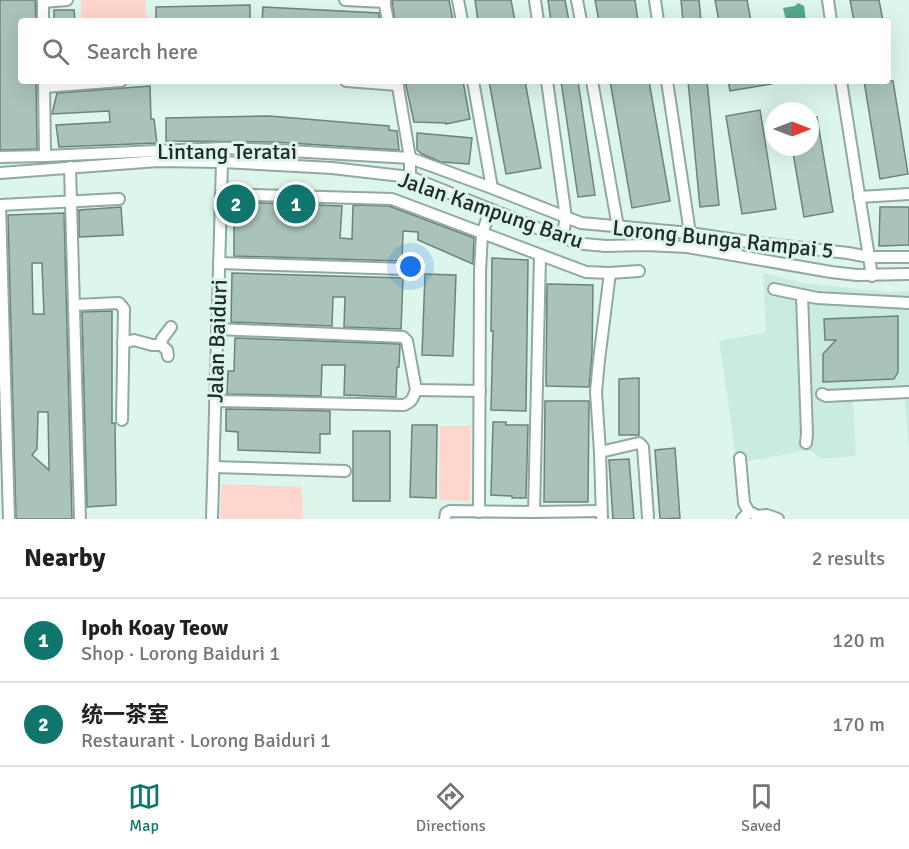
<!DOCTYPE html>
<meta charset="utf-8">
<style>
body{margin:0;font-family:Signika,"Noto Sans SC",sans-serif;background:#f6f6f6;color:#202124}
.compass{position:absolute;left:765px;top:102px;width:54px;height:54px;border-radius:50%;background:#fff;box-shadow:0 6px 24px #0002;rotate:90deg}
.you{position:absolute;left:411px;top:267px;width:21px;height:21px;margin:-15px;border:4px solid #fff;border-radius:50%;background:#1a73e8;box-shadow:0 0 0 9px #1a73e833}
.badge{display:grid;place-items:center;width:39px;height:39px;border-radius:50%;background:#0f766e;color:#fff;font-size:20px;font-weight:700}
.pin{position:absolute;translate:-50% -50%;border:3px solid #fff;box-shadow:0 2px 6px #0006}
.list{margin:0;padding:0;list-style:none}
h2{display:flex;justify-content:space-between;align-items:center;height:78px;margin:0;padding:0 24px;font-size:26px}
h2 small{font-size:20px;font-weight:400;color:#757577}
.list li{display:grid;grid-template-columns:39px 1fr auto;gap:18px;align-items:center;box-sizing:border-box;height:84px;padding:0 24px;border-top:2px solid #e0e0e0}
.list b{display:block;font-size:22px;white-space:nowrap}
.list p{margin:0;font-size:20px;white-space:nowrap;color:#757577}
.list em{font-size:20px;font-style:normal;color:#757577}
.icon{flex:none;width:33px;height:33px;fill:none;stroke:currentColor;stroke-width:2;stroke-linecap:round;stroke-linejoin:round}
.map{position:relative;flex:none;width:909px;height:519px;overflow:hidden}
.search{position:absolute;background:#fff;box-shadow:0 6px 24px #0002;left:18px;right:18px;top:18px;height:66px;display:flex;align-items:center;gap:15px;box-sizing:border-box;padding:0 21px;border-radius:6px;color:#757577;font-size:22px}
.sheet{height:246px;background:#fff}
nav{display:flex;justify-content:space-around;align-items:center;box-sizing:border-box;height:84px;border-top:2px solid #e0e0e0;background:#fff;font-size:16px;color:#757577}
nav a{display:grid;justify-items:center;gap:3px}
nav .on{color:#0f766e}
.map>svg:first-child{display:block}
</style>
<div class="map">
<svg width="909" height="519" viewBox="0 0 909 519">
<rect width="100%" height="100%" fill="#dcf6eb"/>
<!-- built -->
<path fill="#caecde" d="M763 273 803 283 888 292 909 291V450L904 395 853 399 856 456 820 459 811 450 737 463 719 341 766 332Z"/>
<!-- green -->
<g fill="#ffd6ce">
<path d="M81 0H145L147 21H81Z"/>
<path d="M440 426H471L470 501 439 500Z"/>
<path d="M222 484 302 487 303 519H220Z"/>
</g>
<!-- water -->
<path fill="#54a98c" d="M798 3 804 6 806 21H799L796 19C786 26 785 16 783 8L795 6Z"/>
<!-- building -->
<g fill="#aac3b8" stroke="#6c837a" stroke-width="1.5" fill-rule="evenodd">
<path d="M0 0H35L36 21H21V81H36L37 149 0 150Z"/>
<path d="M392 0H449L453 21H395Z"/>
<path d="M475 0H511L515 21H478Z"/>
<path d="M548 0H565L569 21H551Z"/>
<path d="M595 0H635L638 21H599Z"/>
<path d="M681 0H699L701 21H683Z"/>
<path d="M715 0H747L751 21H719Z"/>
<path d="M850 0H879L883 21H854Z"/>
<path d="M250 5V21H156V7Z"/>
<path d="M263 7 379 13V21H262Z"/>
<path d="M54 10H74L75 21H54Z"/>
<path d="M405 81H463L470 119 446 124V123L414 122Z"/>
<path d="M489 81H525L541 168 506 174Z"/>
<path d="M561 81H578L595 195 578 197Z"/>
<path d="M610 81H649L670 201 632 208Z"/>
<path d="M688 81H707L719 205 700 207Z"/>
<path d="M728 81H771V84L730 91Z"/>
<path d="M864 81H893L908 174 880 179Z"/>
<path d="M150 86 151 119H154L157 143 59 147 56 125 110 122 109 111 52 114 57 93Z"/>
<path d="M760 110 776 209 742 214 726 116Z"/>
<path d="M269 116 389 126V130L397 131 399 150 274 142 166 141V118Z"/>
<path d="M817 117 833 212 804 217 792 147H810V118Z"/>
<path d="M417 133 472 138 469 164 441 162 422 154 417 150Z"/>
<path d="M234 202 342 206 340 238 352 239 353 205 389 206 474 238 473 264 418 240V232L403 231 402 261 234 256Z"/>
<path d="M121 207 123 235 79 237V210Z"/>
<path d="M880 207H909V245L879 246Z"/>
<path d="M64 213 72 519H16L8 215ZM32 263H42L44 314H33ZM38 412H48L49 470 32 455 37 449Z"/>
<path d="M492 258 528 260 526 411 491 410 493 331H491Z"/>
<path d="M232 273 403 278 401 329 344 327 345 297H333L332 326 231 322Z"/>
<path d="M425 274 456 275 453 356 422 355Z"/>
<path d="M547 284 593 285 592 354 589 387 546 386Z"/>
<path d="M112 311V423H115L116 505 87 507 82 312Z"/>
<path d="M898 316V372L894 379 823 382V354L836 340H825L824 319Z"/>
<path d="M235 338 400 344 399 367H397L396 397 344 395 345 365H322L321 396 227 394 228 371H234Z"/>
<path d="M639 378V435H619V379Z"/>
<path d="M545 401H589L588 502H544Z"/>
<path d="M226 409 330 411V434H320V453L238 450V432L226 431Z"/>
<path d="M493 422H506V425H528L526 498H512V496L491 495Z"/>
<path d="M412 425H437L436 498 410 497Z"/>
<rect x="353" y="431" width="37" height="70"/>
<path d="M675 448 680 518 660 519 655 450Z"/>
<path d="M629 459 634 519H613L609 460Z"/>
</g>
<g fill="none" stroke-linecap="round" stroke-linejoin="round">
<!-- minor casing -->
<g stroke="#91a99f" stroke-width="14">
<g id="minor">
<path d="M43 0V21"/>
<path d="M345 0 385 2"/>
<path d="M384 0 388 21"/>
<path d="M458 0 462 21"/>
<path d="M535 0 538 21"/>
<path d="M577 0 581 21"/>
<path d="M655 0 658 21"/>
<path d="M828 0 831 21"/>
<path d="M43 2 67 0"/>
<path d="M346 81 398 85"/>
<path d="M397 81 410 158V177"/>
<path d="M473 81 492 188"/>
<path d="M547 81 566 218 562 238"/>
<path d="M592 81 618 227"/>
<path d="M667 81 690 233"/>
<path d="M841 81 872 276"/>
<path d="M44 82 45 156"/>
<path d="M44 87 121 81"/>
<path d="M0 157 45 156 224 148 273 150 410 158 492 188 581 223 690 233 750 242 848 253 869 257H909"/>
<path d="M70 167 80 519"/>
<path d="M0 173 158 161 222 162 332 168 410 177 562 238 584 244 606 246 646 245 687 247 831 272 857 275 909 274"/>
<path d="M221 194 392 199 586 272 610 273 639 271"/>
<path d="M859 197 909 194"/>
<path d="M0 205 9 519"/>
<path d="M0 205 119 199"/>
<path d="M219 263 406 269"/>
<path d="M774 289 817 298 909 303"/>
<path d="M802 295 807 434 806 443"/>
<path d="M74 305 119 303 124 309 122 420"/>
<path d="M123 343 134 340 152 345H161L167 350 168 356"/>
<path d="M161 345 162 339 171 327"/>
<path d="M416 390 480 391"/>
<path d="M822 394 826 396 909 392"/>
<path d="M215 401 404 405C412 402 413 398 416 390L407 341 403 337 217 329"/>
<path d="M600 452 639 443 643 447 648 517"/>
<path d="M740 458 744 503 749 512"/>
<path d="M214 467 345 471"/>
<path d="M479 512 480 271 482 234 490 210"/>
<path d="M534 512 540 256"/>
<path d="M212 519 222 162"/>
<path d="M445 519 446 513 450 511 534 512 601 511"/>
<path d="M602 519 600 452 596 392 599 360 610 273"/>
<path d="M742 519 749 512 758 516 767 515 778 519"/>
</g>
</g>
<!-- minor -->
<use href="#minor" stroke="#fff" stroke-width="10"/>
</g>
<g text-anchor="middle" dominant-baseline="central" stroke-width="6" stroke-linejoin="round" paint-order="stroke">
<!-- street labels -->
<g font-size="22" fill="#202a26" stroke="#dcf6eb">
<text x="227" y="151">Lintang Teratai</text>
<text transform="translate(491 210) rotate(19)">Jalan Kampung Baru</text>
<text transform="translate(723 239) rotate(6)">Lorong Bunga Rampai 5</text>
<text transform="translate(217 341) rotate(-88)">Jalan Baiduri</text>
</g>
</g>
</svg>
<svg class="compass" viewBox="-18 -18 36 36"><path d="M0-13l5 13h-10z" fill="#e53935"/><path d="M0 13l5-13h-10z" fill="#757577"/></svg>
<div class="you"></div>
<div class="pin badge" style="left:296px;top:204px">1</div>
<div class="pin badge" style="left:236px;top:204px">2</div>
<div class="search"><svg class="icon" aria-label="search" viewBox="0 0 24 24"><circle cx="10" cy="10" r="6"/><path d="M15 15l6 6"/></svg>Search here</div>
</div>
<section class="sheet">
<h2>Nearby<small>2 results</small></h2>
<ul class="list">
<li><span class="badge">1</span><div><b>Ipoh Koay Teow</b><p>Shop · Lorong Baiduri 1</p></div><em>120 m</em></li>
<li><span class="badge">2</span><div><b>统一茶室</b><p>Restaurant · Lorong Baiduri 1</p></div><em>170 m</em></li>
</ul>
</section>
<nav>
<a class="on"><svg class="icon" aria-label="map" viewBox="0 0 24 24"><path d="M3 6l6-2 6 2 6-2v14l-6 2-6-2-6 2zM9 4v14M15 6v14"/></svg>Map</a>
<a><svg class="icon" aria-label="directions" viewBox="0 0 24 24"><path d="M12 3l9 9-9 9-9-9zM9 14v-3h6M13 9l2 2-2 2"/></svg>Directions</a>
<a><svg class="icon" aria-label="saved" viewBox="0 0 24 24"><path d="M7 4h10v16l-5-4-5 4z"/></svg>Saved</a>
</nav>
